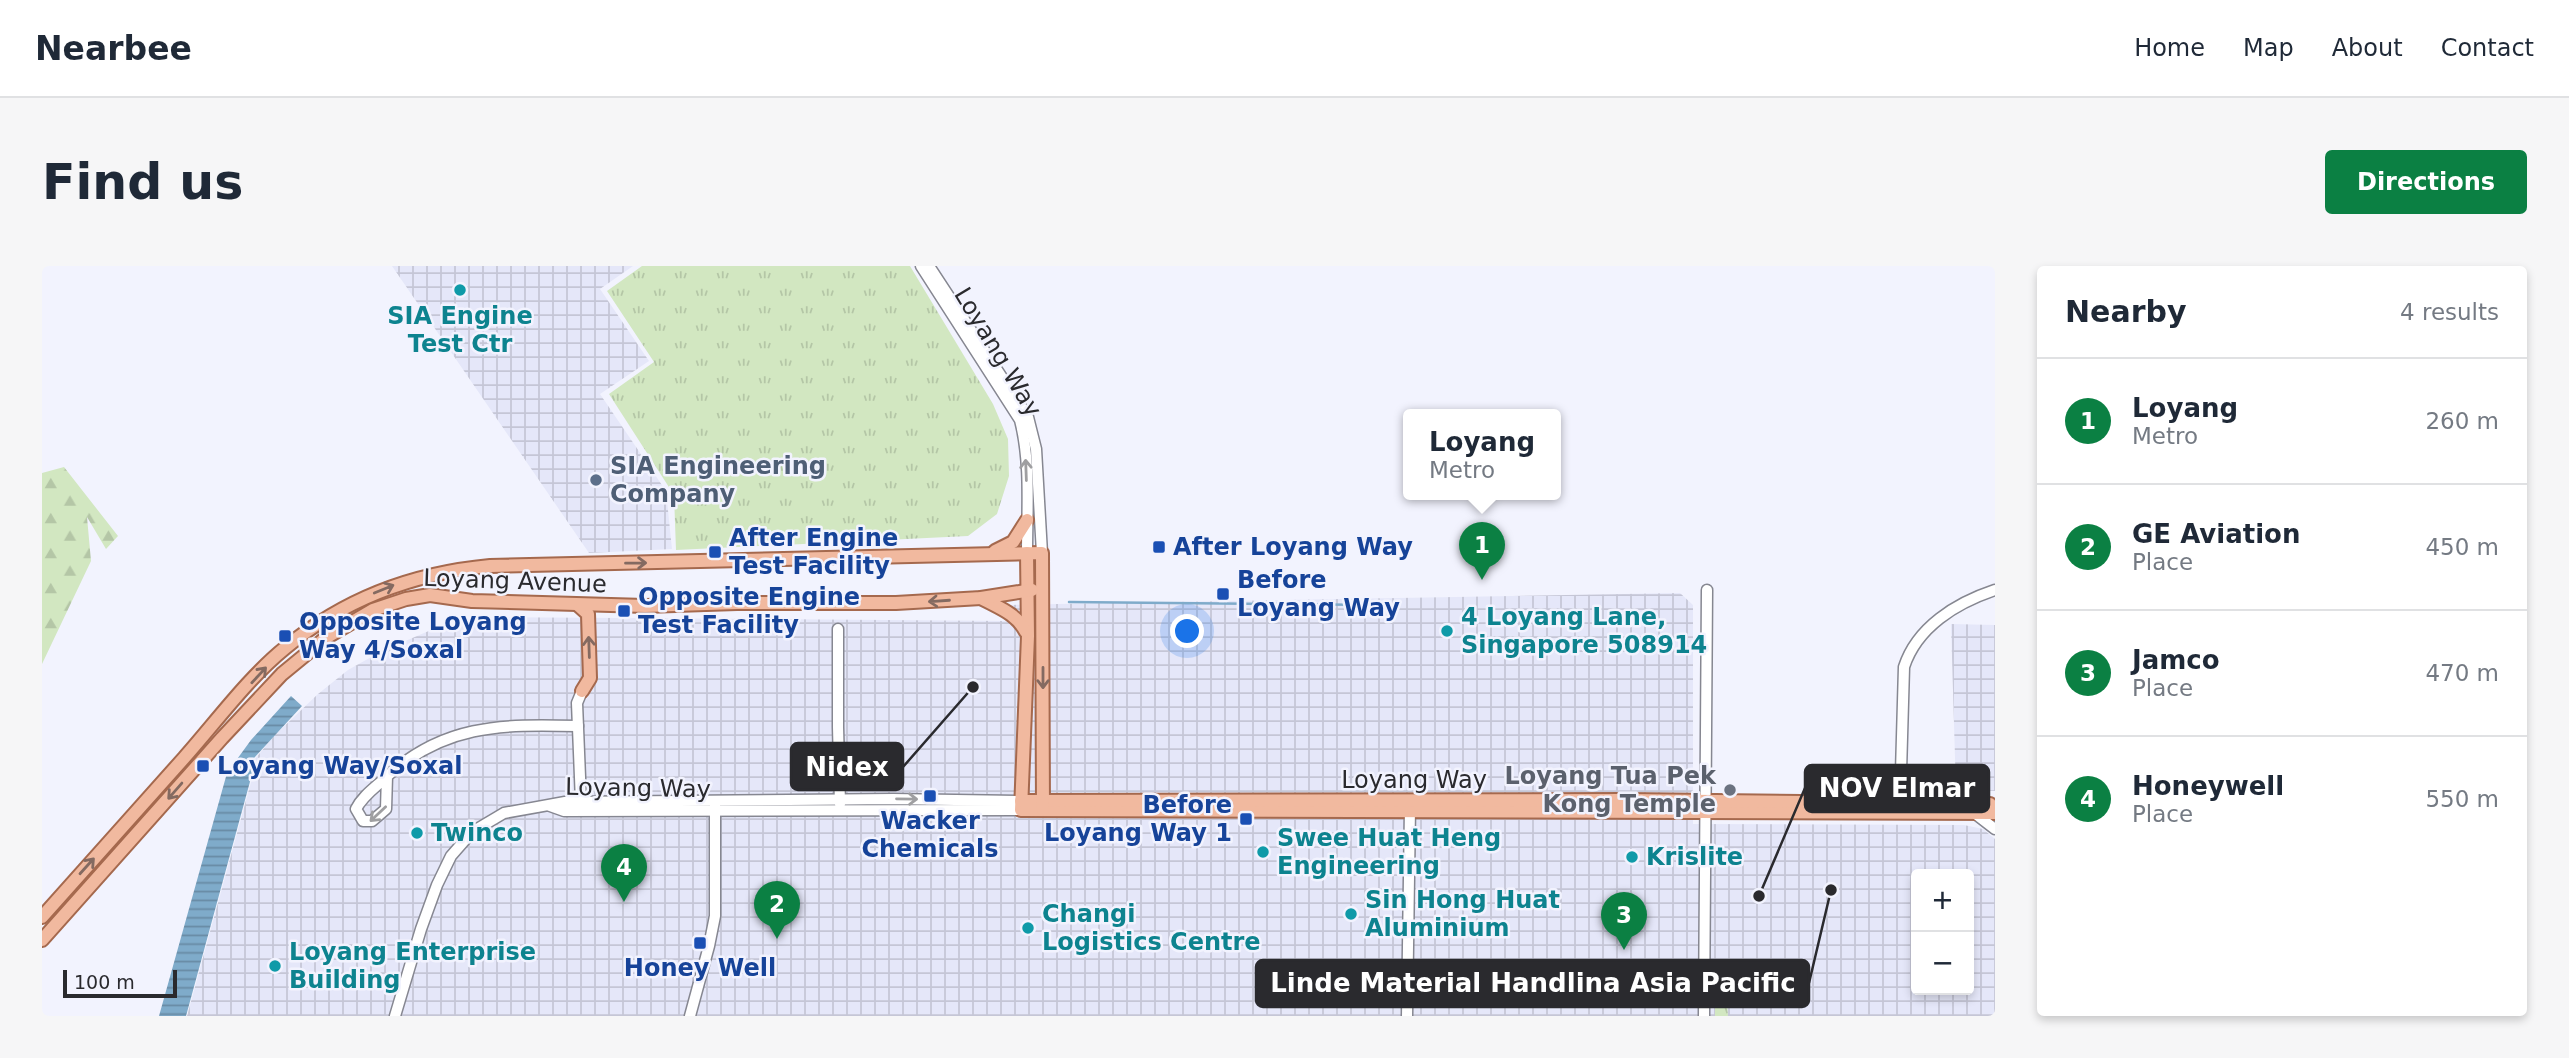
<!DOCTYPE html>
<meta charset="utf-8">
<style>
body{margin:0;font-family:"DejaVu Sans",sans-serif;background:#f6f6f7;color:#1f2937}
.controls{position:absolute;right:21px;bottom:21px;display:grid;overflow:hidden;border-radius:7px;box-shadow:0 4px 10px #0003}
.controls button{width:63px;height:63px;display:grid;place-items:center;padding:0;border:0;border-bottom:2px solid #e0e1e3;background:#fff;color:#1f2937;font:35px sans-serif}
.scale{position:absolute;left:21px;bottom:18px;width:114px;box-sizing:border-box;padding-left:7px;border:4px solid #2a2a2e;border-top:0;font-size:19px;line-height:24px;white-space:nowrap;color:#2a2a2e;-webkit-text-stroke:5px #f2f3fe;paint-order:stroke}
.you{position:absolute;left:1146px;top:366px;width:24px;height:24px;margin:-18px;border:5px solid #fff;border-radius:50%;background:#1a73e8;box-shadow:0 0 0 10px #1a73e833}
.badge{display:grid;place-items:center;width:46px;height:46px;border-radius:50%;background:#0b8043;color:#fff;font-size:23px;font-weight:700}
.pin{position:absolute;translate:-50% -58px;filter:drop-shadow(0 2px 4px #0008)}
.pin::after{content:'';position:absolute;top:37px;width:24px;height:21px;background:inherit;clip-path:polygon(0 0,100% 0,50% 100%)}
.popup{position:absolute;left:1361px;top:143px;width:158px;height:91px;box-sizing:border-box;display:grid;place-content:center;border-radius:7px;background:#fff;filter:drop-shadow(0 2px 5px #0005);font-size:23px;white-space:nowrap;color:#747a83}
.popup b{font-size:26px;color:#1f2937}
.popup::after{content:'';position:absolute;left:50%;top:100%;margin-left:-14px;border:14px solid transparent;border-top-color:#fff}
.list{margin:0;padding:0;list-style:none}
h2{display:flex;justify-content:space-between;align-items:center;height:91px;margin:0;padding:0 28px;font-size:30px}
h2 small{font-size:23px;font-weight:400;color:#747a83}
.list li{display:grid;grid-template-columns:46px 1fr auto;gap:21px;align-items:center;box-sizing:border-box;height:126px;padding:0 28px;border-top:2px solid #e0e1e3}
.list b{display:block;font-size:26px;white-space:nowrap}
.list p{margin:0;font-size:23px;white-space:nowrap;color:#747a83}
.list em{font-size:23px;font-style:normal;color:#747a83}
.map{position:relative;flex:none;width:1953px;height:750px;overflow:hidden;border-radius:7px}
header{display:flex;align-items:center;gap:42px;box-sizing:border-box;height:98px;padding:0 35px;background:#fff;border-bottom:2px solid #e0e1e3}
header strong{font-size:33px}
nav{display:flex;gap:38px;margin-inline-start:auto;font-size:24px}
.intro{display:flex;align-items:center;justify-content:space-between;box-sizing:border-box;height:168px;padding:0 42px}
h1{margin:0;font-size:49px}
.button{padding:18px 32px;border-radius:7px;background:#0b8043;color:#fff;font-size:24px;font-weight:700}
main{display:flex;gap:42px;padding:0 42px}
aside{flex:1;background:#fff;border-radius:7px;box-shadow:0 4px 10px #0003}
.map>svg:first-child{display:block}
</style>
<header>
<strong>Nearbee</strong>
<nav><a>Home</a><a>Map</a><a>About</a><a>Contact</a></nav>
</header>
<div class="intro"><h1>Find us</h1><a class="button">Directions</a></div>
<main>
<div class="map">
<svg width="1953" height="750" viewBox="0 0 1953 750">
<defs>
<pattern id="industrial-grid" width="8" height="8" patternUnits="userSpaceOnUse" patternTransform="scale(1.75)"><rect width="8" height="8" fill="#e5e7f9"/><path d="M0 4h8M4 0v8" fill="none" stroke="#c5c6d6"/></pattern>
<pattern id="grass-tufts" width="24" height="20" patternUnits="userSpaceOnUse" patternTransform="scale(1.75)"><rect width="24" height="20" fill="#d2e7c1"/><path d="M3 7l-1-3M5 7V3M7 7l1-3M15 17l-1-3M17 17v-4M19 17l1-3" fill="none" stroke="#b4c6a6"/></pattern>
<pattern id="forest-firs" width="22" height="20" patternUnits="userSpaceOnUse" patternTransform="scale(1.75)"><rect width="22" height="20" fill="#d2e7c1"/><path d="M5 1l3.5 6h-7zM16 11l3.5 6h-7z" fill="#b4c6a6"/></pattern>
<pattern id="water-rules" width="6" height="5" patternUnits="userSpaceOnUse" patternTransform="scale(1.75)"><rect width="6" height="5" fill="#7fabca"/><path d="M0 2.5h6" fill="none" stroke="#688ba4"/></pattern>
</defs>
<rect width="100%" height="100%" fill="#f2f3fe"/>
<!-- industrial -->
<g fill="url(#industrial-grid)" fill-rule="evenodd">
<path d="M350 0H591L558 23 607 95 558 128 624 225 630 283 547 287Z"/>
<path d="M1638 327 1651 339V558L1922 559 1941 563 1953 573V750H145L209 516 213 493 232 470 276 428 306 404 340 385 396 361 445 351 967 355V339ZM1874 608H1927V724H1874Z"/>
<path d="M1909 358 1953 359V525L1914 524Z"/>
</g>
<!-- grass -->
<g fill="url(#grass-tufts)">
<path d="M600 0H868L951 138 966 173 967 210 955 248 926 270 634 284 632 229 567 128 612 96 565 25Z"/>
<path d="M1683 703 1686 750H1673V705Z"/>
</g>
<!-- forest -->
<path fill="url(#forest-firs)" d="M22 201 76 270 64 283 45 251 49 295 0 398V207Z"/>
<!-- water -->
<path fill="url(#water-rules)" d="M249 430 260 440 212 492 209 512 144 750H117L185 507 209 474Z"/>
<g fill="none" stroke-linecap="round" stroke-linejoin="round">
<!-- stream -->
<path stroke="#7fabca" stroke-width="2.5" d="M1027 336 1338 339"/>
<!-- minor casing -->
<g stroke="#868791" stroke-width="13">
<g id="minor">
<path d="M879 0 978 154C989 197 985 243 985 287"/>
<path d="M887 0 986 151 994 183 1000 287"/>
<path d="M796 363V461L798 538"/>
<path d="M345 510 344 543 330 555H321L314 543C320 531 331 523 340 515 399 458 459 458 536 460"/>
<path d="M539 536 535 437 540 425"/>
<path d="M508 540 522 545 979 544"/>
<path d="M1858 541 1862 401C1875 361 1914 337 1953 324"/>
<path d="M1931 546 1953 563"/>
<path d="M353 750 379 663 395 619 409 590 430 566 462 547 523 536 851 533 979 535"/>
<path d="M648 750 667 680 673 650V539"/>
<path d="M1365 750 1368 541"/>
<path d="M1662 750 1665 324"/>
</g>
</g>
<!-- major casing -->
<g stroke="#a5694e" stroke-width="16">
<g id="major">
<path d="M953 285 971 276 985 254"/>
<path d="M985 287 986 370 979 544 1953 547"/>
<path d="M939 332C957 342 974 347 984 366"/>
<path d="M536 339 546 348 548 412 540 425"/>
<path d="M979 535 1586 534 1948 538"/>
<path d="M0 651C47 598 95 545 142 492 174 456 206 412 243 382 303 332 372 307 448 300L1000 287 1001 544"/>
<path d="M0 674 180 472 240 408 285 371 331 344 364 333 388 329 430 335 603 340 695 337H854L939 332 990 324"/>
</g>
</g>
<!-- minor -->
<use href="#minor" stroke="#fff" stroke-width="10"/>
<!-- major -->
<use href="#major" stroke="#f1b99f" stroke-width="12"/>
</g>
<!-- one-way arrows -->
<defs><path id="oneway-shaft" d="M-6 0H5M1.5-3L5.5 0L1.5 3" fill="none" stroke-width="1.6" stroke-linecap="round" stroke-linejoin="round" transform="scale(1.75)"/></defs>
<g stroke="#9f9fa1">
<use href="#oneway-shaft" transform="translate(984 204) rotate(-92)"/>
<use href="#oneway-shaft" transform="translate(865 533) rotate(1)"/>
<use href="#oneway-shaft" transform="translate(336 548) rotate(137)"/>
</g>
<g stroke="#846a61">
<use href="#oneway-shaft" transform="translate(594 297) rotate(-1)"/>
<use href="#oneway-shaft" transform="translate(342 323) rotate(-22)"/>
<use href="#oneway-shaft" transform="translate(897 335) rotate(176)"/>
<use href="#oneway-shaft" transform="translate(547 381) rotate(-92)"/>
<use href="#oneway-shaft" transform="translate(217 409) rotate(-47)"/>
<use href="#oneway-shaft" transform="translate(1001 412) rotate(90)"/>
<use href="#oneway-shaft" transform="translate(133 525) rotate(131)"/>
<use href="#oneway-shaft" transform="translate(45 600) rotate(-48)"/>
</g>
<!-- markers -->
<g fill="#0f9aa8" stroke="#f2f3fe" stroke-width="2.5">
<circle cx="418" cy="24" r="7"/>
<circle cx="1405" cy="365" r="7"/>
<circle cx="375" cy="567" r="7"/>
<circle cx="1221" cy="586" r="7"/>
<circle cx="1590" cy="591" r="7"/>
<circle cx="1309" cy="648" r="7"/>
<circle cx="986" cy="662" r="7"/>
<circle cx="233" cy="700" r="7"/>
</g>
<circle fill="#5c6f8a" stroke="#f2f3fe" stroke-width="2.5" cx="554" cy="214" r="7"/>
<g fill="#1a4fb4" stroke="#f2f3fe" stroke-width="2.5">
<rect x="1110" y="274" width="14" height="14" rx="3.5"/>
<rect x="666" y="279" width="14" height="14" rx="3.5"/>
<rect x="1174" y="321" width="14" height="14" rx="3.5"/>
<rect x="575" y="338" width="14" height="14" rx="3.5"/>
<rect x="236" y="363" width="14" height="14" rx="3.5"/>
<rect x="154" y="493" width="14" height="14" rx="3.5"/>
<rect x="881" y="523" width="14" height="14" rx="3.5"/>
<rect x="1197" y="546" width="14" height="14" rx="3.5"/>
<rect x="651" y="670" width="14" height="14" rx="3.5"/>
</g>
<circle fill="#6b7280" stroke="#f2f3fe" stroke-width="2.5" cx="1688" cy="524" r="7"/>
<g text-anchor="middle" dominant-baseline="central" stroke-width="5" stroke-linejoin="round" paint-order="stroke">
<!-- culture labels -->
<g font-size="24" font-weight="bold" fill="#0d838f" stroke="#f2f3fe" text-anchor="start">
<text x="418" y="50" text-anchor="middle">SIA Engine<tspan x="418" dy="28">Test Ctr</tspan></text>
<text x="1419" y="351">4 Loyang Lane,<tspan x="1419" dy="28">Singapore 508914</tspan></text>
<text x="389" y="567">Twinco</text>
<text x="1235" y="572">Swee Huat Heng<tspan x="1235" dy="28">Engineering</tspan></text>
<text x="1604" y="591">Krislite</text>
<text x="1323" y="634">Sin Hong Huat<tspan x="1323" dy="28">Aluminium</tspan></text>
<text x="1000" y="648">Changi<tspan x="1000" dy="28">Logistics Centre</tspan></text>
<text x="247" y="686">Loyang Enterprise<tspan x="247" dy="28">Building</tspan></text>
</g>
<!-- street labels -->
<g font-size="24" fill="#2a2a2e" stroke="#f2f3fe">
<text transform="translate(956 86) rotate(59)">Loyang Way</text>
<text transform="translate(473 315) rotate(2)">Loyang Avenue</text>
<text x="1372" y="514">Loyang Way</text>
<text transform="translate(596 522) rotate(1)">Loyang Way</text>
</g>
<!-- service labels -->
<g font-size="24" font-weight="bold" fill="#4e5e75" stroke="#f2f3fe" text-anchor="start">
<text x="568" y="200">SIA Engineering<tspan x="568" dy="28">Company</tspan></text>
</g>
<!-- transit labels -->
<g font-size="24" font-weight="bold" fill="#164399" stroke="#f2f3fe" text-anchor="start">
<text x="687" y="272">After Engine<tspan x="687" dy="28">Test Facility</tspan></text>
<text x="1131" y="281">After Loyang Way</text>
<text x="1195" y="314">Before<tspan x="1195" dy="28">Loyang Way</tspan></text>
<text x="596" y="331">Opposite Engine<tspan x="596" dy="28">Test Facility</tspan></text>
<text x="257" y="356">Opposite Loyang<tspan x="257" dy="28">Way 4/Soxal</tspan></text>
<text x="175" y="500">Loyang Way/Soxal</text>
<text x="1190" y="539" text-anchor="end">Before<tspan x="1190" dy="28">Loyang Way 1</tspan></text>
<text x="888" y="555" text-anchor="middle">Wacker<tspan x="888" dy="28">Chemicals</tspan></text>
<text x="658" y="702" text-anchor="middle">Honey Well</text>
</g>
<!-- worship labels -->
<g font-size="24" font-weight="bold" fill="#5b616d" stroke="#f2f3fe" text-anchor="end">
<text x="1674" y="510">Loyang Tua Pek<tspan x="1674" dy="28">Kong Temple</tspan></text>
</g>
</g>
<!-- callouts -->
<path fill="none" stroke="#2a2a2e" stroke-width="2.5" d="M931 421L861 501M1717 630L1763 522M1789 624L1767 717"/>
<g fill="#2a2a2e" stroke="#f2f3fe" stroke-width="2.5">
<circle cx="931" cy="421" r="7"/>
<circle cx="1717" cy="630" r="7"/>
<circle cx="1789" cy="624" r="7"/>
</g>
<g fill="#2a2a2e" stroke="#2a2a2e" stroke-width="2.5">
<rect x="749" y="477" width="112" height="47" rx="7"/>
<rect x="1763" y="499" width="184" height="47" rx="7"/>
<rect x="1214" y="694" width="553" height="47" rx="7"/>
</g>
<g font-size="26" text-anchor="middle" font-weight="bold" fill="#fff">
<text x="805" y="510">Nidex</text>
<text x="1855" y="531">NOV Elmar</text>
<text x="1491" y="726">Linde Material Handlina Asia Pacific</text>
</g>
</svg>
<div class="controls">
<button>+</button>
<button>−</button>
</div>
<div class="scale">100 m</div>
<div class="you"></div>
<div class="pin badge" style="left:1440px;top:314px">1</div>
<div class="popup"><b>Loyang</b>Metro</div>
<div class="pin badge" style="left:735px;top:673px">2</div>
<div class="pin badge" style="left:1582px;top:684px">3</div>
<div class="pin badge" style="left:582px;top:636px">4</div>
</div>
<aside>
<h2>Nearby<small>4 results</small></h2>
<ul class="list">
<li><span class="badge">1</span><div><b>Loyang</b><p>Metro</p></div><em>260 m</em></li>
<li><span class="badge">2</span><div><b>GE Aviation</b><p>Place</p></div><em>450 m</em></li>
<li><span class="badge">3</span><div><b>Jamco</b><p>Place</p></div><em>470 m</em></li>
<li><span class="badge">4</span><div><b>Honeywell</b><p>Place</p></div><em>550 m</em></li>
</ul>
</aside>
</main>
